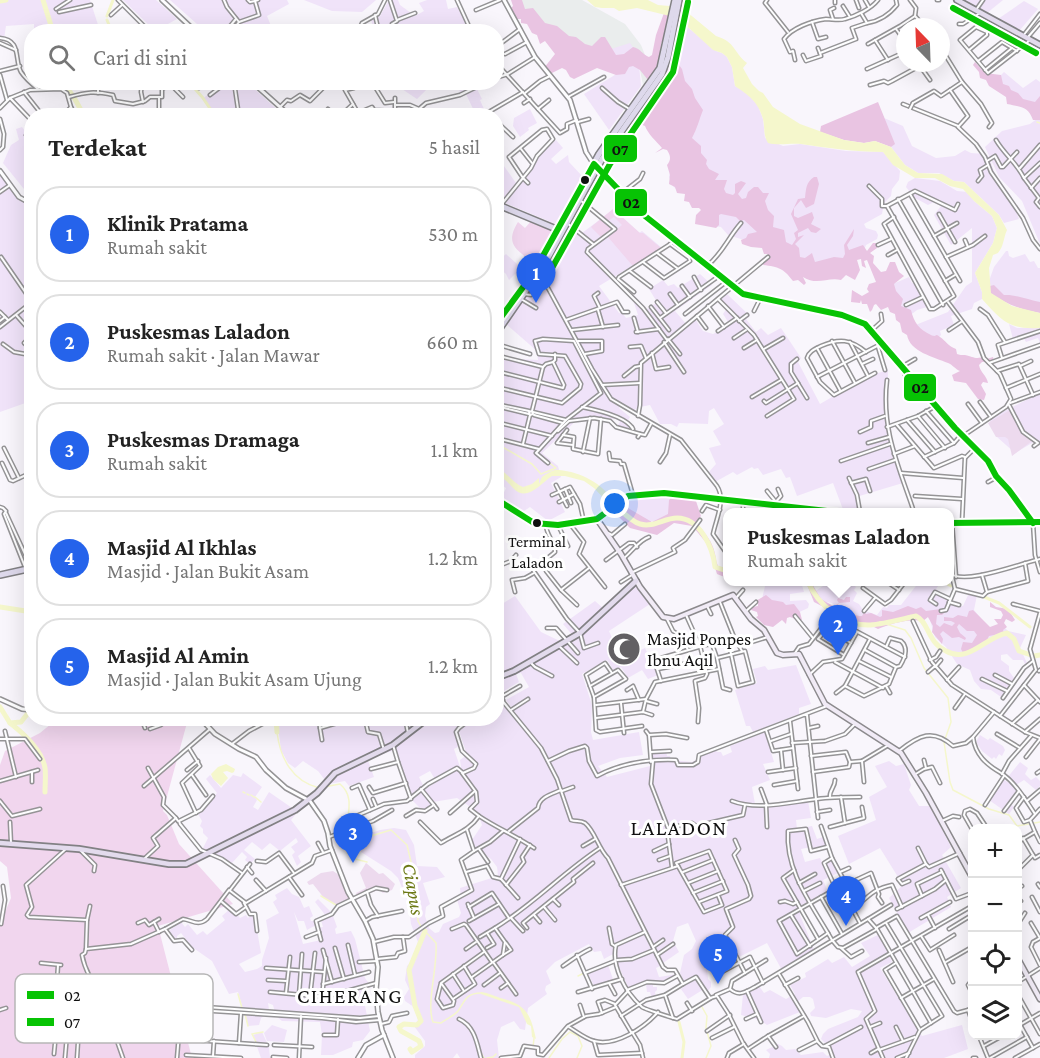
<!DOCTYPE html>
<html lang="id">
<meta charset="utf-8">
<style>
body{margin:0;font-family:"Crimson Pro",serif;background:#f2f2f2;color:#222}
.controls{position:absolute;right:18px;bottom:18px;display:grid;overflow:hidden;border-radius:12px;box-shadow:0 6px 24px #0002}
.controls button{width:54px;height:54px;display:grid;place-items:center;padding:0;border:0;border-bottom:2px solid #e0e0e0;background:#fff;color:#222;font:30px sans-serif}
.compass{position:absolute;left:896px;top:18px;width:54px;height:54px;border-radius:50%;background:#fff;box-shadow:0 6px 24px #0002;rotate:337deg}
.you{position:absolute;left:615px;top:504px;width:21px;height:21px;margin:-15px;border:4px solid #fff;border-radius:50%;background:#1a73e8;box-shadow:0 0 0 9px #1a73e833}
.badge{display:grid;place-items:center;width:39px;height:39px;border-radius:50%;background:#2563eb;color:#fff;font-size:20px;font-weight:700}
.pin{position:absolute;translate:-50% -50px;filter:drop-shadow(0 2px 3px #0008)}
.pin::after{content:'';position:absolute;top:32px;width:21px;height:18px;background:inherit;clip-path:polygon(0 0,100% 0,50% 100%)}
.popup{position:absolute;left:723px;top:508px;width:231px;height:78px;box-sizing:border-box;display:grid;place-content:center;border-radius:12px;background:#fff;filter:drop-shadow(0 2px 4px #0005);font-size:20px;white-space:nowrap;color:#767676}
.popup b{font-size:22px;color:#222}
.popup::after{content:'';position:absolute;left:50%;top:100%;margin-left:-12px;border:12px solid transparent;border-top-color:#fff}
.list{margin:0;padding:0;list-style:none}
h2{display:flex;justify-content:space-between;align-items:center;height:78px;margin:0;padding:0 24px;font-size:26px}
h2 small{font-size:20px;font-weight:400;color:#767676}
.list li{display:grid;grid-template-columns:39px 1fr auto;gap:18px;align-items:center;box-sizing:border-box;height:96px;margin:0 12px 12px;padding:0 12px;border:2px solid #e0e0e0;border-radius:24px}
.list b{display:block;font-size:22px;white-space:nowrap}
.list p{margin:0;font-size:20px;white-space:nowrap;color:#767676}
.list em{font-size:20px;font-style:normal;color:#767676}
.icon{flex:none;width:33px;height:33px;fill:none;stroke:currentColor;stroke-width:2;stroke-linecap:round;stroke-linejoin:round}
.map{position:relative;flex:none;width:1040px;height:1058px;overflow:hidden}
.search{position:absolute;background:#fff;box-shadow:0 6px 24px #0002;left:24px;top:24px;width:480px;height:66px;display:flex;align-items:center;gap:15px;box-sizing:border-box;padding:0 21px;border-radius:24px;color:#767676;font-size:22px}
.panel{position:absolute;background:#fff;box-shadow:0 6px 24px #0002;left:24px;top:108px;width:480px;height:618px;border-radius:24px}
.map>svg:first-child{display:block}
</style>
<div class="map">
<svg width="1040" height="1058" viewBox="0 0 1040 1058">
<rect width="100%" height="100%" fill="#f9f6fc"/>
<!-- industrial -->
<path fill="#eaeded" d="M514 0H582L625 24 641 45 653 75 643 85 636 50 581 68Z"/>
<!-- farmland -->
<g fill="#f0e3f9">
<path d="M0 0H90L100 31H34V24L6 26 4 39H0Z"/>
<path d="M123 0H156L177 19 155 31Z"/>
<path d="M170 0H287L289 4 267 16 273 31 206 32Z"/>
<path d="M304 0H376L362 12 332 11Z"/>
<path d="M389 0H398L400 5 415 16 424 11 419 3 427 0H446L448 9 457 7 471 31H374L371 20 380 16Z"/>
<path d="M966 0H1003L987 13Z"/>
<path d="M1024 1 1038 9 1019 31 998 19Z"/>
<path d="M674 23 684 24 716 51 722 53 727 57 732 67 735 86 746 92 757 103 763 119 765 138 783 146 800 144 846 151 883 152 900 171 899 180 892 189 891 196 884 203 882 214 864 224 866 228 876 231 878 235 877 239 866 245 864 250 841 278 770 256 763 246 728 235 721 227 714 226 704 211 684 191 677 190 673 186 669 177 674 154 635 112 666 70Z"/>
<path d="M630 43 638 54 641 86 609 130 584 94 618 73 611 49Z"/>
<path d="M1004 72 1023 88 1036 79 1040 82V244L1022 201 999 177 985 147 1002 131 1030 124 1038 118 998 87 1001 75Z"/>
<path d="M224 83H248L283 115H214L202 99Z"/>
<path d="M393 83H486L461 94 456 83 437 90 433 87 427 89 417 99Z"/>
<path d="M477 89 482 99 480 100 484 109 475 113 466 94Z"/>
<path d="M530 109 537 123 528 128 529 130 520 137 513 126 514 118Z"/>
<path d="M884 118 903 126 912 146 936 158 955 156 965 150 971 153 985 154 989 157 996 177 1011 196 1019 219 1004 223 999 215 964 182 954 181 939 173H918L905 165 891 147 894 144Z"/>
<path d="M22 127 31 139V205L27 198 28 194 3 163 11 145 19 140 16 129Z"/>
<path d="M556 140 563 148 551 159 556 164 568 155 569 162 583 177 558 225 505 203 540 155Z"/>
<path d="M496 155 516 183 503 201 497 199Z"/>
<path d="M0 173 19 200 26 202 32 210 31 401 0 412Z"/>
<path d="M915 178 940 181 957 191 968 192 974 201 992 216 997 228 993 243 975 273 982 292V299L974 303 972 309 951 316 954 325 940 331 941 335 937 339 938 347 934 346 923 337 906 331 886 287 909 277 912 283 915 284 927 307 917 310 908 317 913 326 948 312 966 286 972 282V228L951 245 934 215 941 206 940 199 928 205 915 198 906 187 908 182Z"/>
<path d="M614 209 639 233 642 231 662 248 599 286 619 313 623 314 626 318 638 315 632 297 646 310 657 302 649 289 663 280 668 286 674 284 678 288 700 274 712 285 675 311 687 325 695 319 703 331 713 334 730 325 723 314 727 308 720 300 727 294 750 316 746 319 756 332 761 328 768 335 781 328 801 358 798 362 820 404 868 376 888 370 887 413 889 437 903 483 856 497 860 512H844L833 483 797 496 790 477 786 478 781 469 763 475 758 468 754 469 752 467 737 475 733 472 715 482 708 473 716 464 709 448 721 445 713 431 724 424 714 408 709 411 708 424 679 423 677 427 671 424H660L650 405 640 407 632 411 622 404 619 408 630 417 627 422 633 426 631 431 617 426 620 422 617 419 580 417 542 453 558 466 561 477 551 483 565 512 548 521 530 507 521 513 501 499 506 488 497 482 498 478 497 477V358L538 360 537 351 506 324 539 277 572 225 582 233Z"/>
<path d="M1006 251H1008L1009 256 1013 258 1025 254 1030 262 1034 261 1038 268H1040V307L1006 298 996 291 994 285 990 288 989 281 994 267Z"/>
<path d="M506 254 528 274 520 279 515 274 509 280 506 274 497 266V262Z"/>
<path d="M1009 324 1017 328H1040V343L1038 338 1026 342 1023 337 1013 339Z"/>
<path d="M1040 393V445L1037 440 1015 453 997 437 989 419Z"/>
<path d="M663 497 686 501 696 507 658 521H642L621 504 633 498Z"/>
<path d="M752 582H801L804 592 790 594V601L806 600 809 604 808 608 789 617 762 599 765 586 755 585Z"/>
<path d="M832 582H850L856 587 854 590 857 593 853 601 859 604 863 610 877 615 883 607 887 608 889 605H901L919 582H941L936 589 960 606H963L969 593 977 595 974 610 989 628 1004 627 1008 631 1026 635 1020 648 1027 663 1025 664 1023 660H1013L1007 654 1001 655V660L1009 666V671L1014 678 1001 697 991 690 981 689 974 681 970 670 957 664 946 647 935 637 930 620 925 614 882 621 854 618 851 615 843 613 832 603 822 601 814 592 826 584 838 596 842 591Z"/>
<path d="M635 584 650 604 609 631 621 659 645 648 658 675 648 679 642 670 628 678 621 667 614 671 607 660 582 674 592 705 591 732 593 740 639 732 643 755 620 758 598 766 607 777 650 766V753L666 751 667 756H670L671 760 692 762 716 749 717 752H721L723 756 732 752 730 746 765 732 774 762 763 764 770 780 752 787 755 804 808 801 811 818 796 820 797 829 812 826 817 839 823 837 827 848 811 852V847L801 849 805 862 820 858 822 862 832 857 840 872 823 880 828 892 802 905 800 915 815 952 783 972 767 943 719 967 712 962 707 969 708 979 711 982V987L707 992 698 976 684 983 680 973 684 955 692 949 696 941 688 923 677 927 673 941 679 952 663 963 659 957 662 965 656 968 659 977 678 974V978L665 984 653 983V987H657V990L655 992 656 998 652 999 650 992H647L646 984 629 989 613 954 604 959 601 951 594 952 589 944 555 962 546 971 551 983 546 986 545 990 547 994 528 1008 525 1030 520 1029 514 1021 501 1027 497 1040 499 1058H460L457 1053 453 1058H415V1055L425 1046V1041L414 1026 418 1020 414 1007 405 1001 404 997 409 989 405 980 407 966 413 960 418 942 411 924 408 902 398 878 391 871 361 852 354 839 380 830 394 828 406 830 414 845 417 866 437 867 445 877 423 883 430 904 426 907 425 916 429 928 435 933 439 932 443 924 459 917 461 913 457 900 461 897 460 888 498 876 497 867 491 859 476 848 472 840 482 825 479 816 472 808 457 798 433 802 429 810 424 812 412 800 425 789 461 767 460 760 467 755 459 731 461 745 454 749 460 767 436 781 430 771 419 777 424 787 411 798 396 750 367 758 374 777 349 786 345 781 328 784 318 771 303 761 295 768 288 763 281 750 277 719H473L461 728 475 719 496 718 497 706 504 700 548 758 574 822 549 758 506 700 529 687 521 673 516 674 519 682 504 691 497 681V607L515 596 541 632 564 643 575 638 563 624 595 601 604 609Z"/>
<path d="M796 665 811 704 799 708V714L753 732 750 726H746L735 690 757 683 753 669 765 666 768 670Z"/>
<path d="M980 735 988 740 990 738 1003 746 1005 750 1002 756 999 754 996 759 994 757 992 759 982 751 976 742Z"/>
<path d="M889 761 896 766 904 764 911 785 909 790 919 806H930L951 847 942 855 961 888 947 897 951 907 908 933 889 898 903 885 880 848 849 864 838 836 876 820 869 797 887 787 875 766Z"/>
<path d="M1020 762 1028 768 1025 774 1031 780 1036 777 1040 781V786L1036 790 1024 780 1016 785 1007 778Z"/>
<path d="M243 773 262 787 255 797 257 800 253 807 258 810 269 792 295 810 296 814 291 820 311 846 298 856 301 862 297 866 292 855 295 852 291 847 298 842 296 838 280 851 270 843 262 850 252 842 244 850 255 859 250 864 245 860 247 857 242 852 232 863 203 848 208 838 203 833V829L200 826 202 821 198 814 217 793 206 779 210 775 221 788 233 775 241 777Z"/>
<path d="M1003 779 1018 789 1009 803 1014 807 1009 814 989 800Z"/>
<path d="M287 888 292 894 299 897 304 908 309 906 313 916 310 918 311 921H315L316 925 307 930 304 921H298L294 912 303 944 321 940 318 928 323 927 321 920 326 918V916L315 902 318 899 332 913 337 927 335 929 336 934 351 931 355 939 365 978 370 985 366 986 371 995 365 999V1006L370 1031 363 1040 353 1042 352 1047 333 1055H321L322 1035 320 1022 282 1021 276 1016 273 1005 268 1003 269 1009 272 1011 261 1018 259 1025 248 1026 238 992 229 994 212 961 192 947 181 933 177 936V938H174L170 933V930L181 922 185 927 188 924 197 935 203 931 207 935 225 920 222 916 231 908 240 918 246 915 248 918 254 913 261 953 239 964 245 972 257 969 262 966V960L269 938 266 920 279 913 273 902 277 899 275 895Z"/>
<path d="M880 934 892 962 880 968 922 1036 962 1025 968 1049 944 1058H769L770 1054 766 1050 778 1044 782 1046 786 1050 795 1049 801 1055 823 1052 827 1056 832 1054 831 1049 821 1039 823 1034 828 1029 858 1017 862 1011 851 1009 826 1018 811 1016 810 1013 815 1008 813 999 810 997H803L796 1003 800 1012 767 1025 760 1020 741 1015 743 994 759 986 764 993 770 990 786 999 795 994 790 985 806 977 805 973 828 959 832 963 844 957 852 967 870 956 861 943Z"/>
<path d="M608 965 613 979 595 988 588 973Z"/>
<path d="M696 978 704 989 688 999 681 989Z"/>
<path d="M272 1025 287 1030 284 1042 267 1041 264 1033Z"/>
<path d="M262 1032 269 1047 270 1058H261L253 1035Z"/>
</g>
<!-- green -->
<g fill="#f1d6ee">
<path d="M613 209 640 233H643L662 249 635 266 632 265 608 237 622 225 614 217 608 221 616 229 602 238 591 227Z"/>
<path d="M532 220 555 231 535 264C517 250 504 245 518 222L525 228Z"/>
<path d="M57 719H188L163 811 167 815 179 844 233 904 158 926 192 1058H0V924L11 898 7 867 0 861V765L5 751 40 733Z"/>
</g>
<!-- forest -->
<g fill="#e9c4e2">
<path d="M511 0H522L525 9 533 8 545 23 557 26 569 36 576 37 585 44 592 46 601 37H605L616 55 624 54 633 47C640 48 643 55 649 57L652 55 656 35 664 13 671 14 666 32 661 44 660 64 651 78 648 80 640 70 633 66 629 67 625 74 616 75 597 68 574 79 570 77 566 70 562 68 550 74 544 68 555 54 545 41 540 44 537 35 532 33 527 24 521 23V19H515L510 9 513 6Z"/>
<path d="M676 61 682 69 685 81 692 89 695 98 703 110C699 120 697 129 692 138L701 146V153L707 160 706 164 709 169 719 174 715 180H727L724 189 726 193 733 195 735 193V184L741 181 746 183 738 194 742 199 746 198 748 192 754 187H758L763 193H769L765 201 768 210 774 216 773 227 784 230 786 242 792 245 796 239 794 233 798 230 791 214 798 199 805 198C806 189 806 182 814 177H817L819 184 814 204 806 208 801 200 794 208V216L798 218 812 212 814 218 811 224 821 229 816 233 811 232 808 228 798 233V237L804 235 795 244 799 248 800 257 805 258 812 253 815 262 834 257 843 258 845 254 844 245 854 229 853 236 847 245 849 250 863 245 867 251 873 243H876L877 248 870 253 874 256 873 263 881 272 886 271 890 262H895L899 272 904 276 894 284 896 291 903 299 901 306 911 310C914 323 919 329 931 335 938 338 934 332 940 337 946 341 948 346 956 349L957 354C959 355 962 355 965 355 974 357 976 360 985 356L987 359 993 357 994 361 982 362 979 365C980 372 987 376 988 383L983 382 981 385 986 394 984 400 978 399 966 383 954 381 952 375 960 371C955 369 953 365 948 363 934 357 910 352 907 335L902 332 900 323 896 320 895 314 890 312 888 307 881 310 876 304 874 305 872 310 870 312 867 304H862L861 300 860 303 851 302 852 290 862 296 869 292 867 289 869 284 876 282 867 260 864 261 866 268 862 266 861 259 857 260 860 270 855 280 846 275 841 280C827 277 817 286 803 277L806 283 804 285 798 280 793 281C783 268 779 267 763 265L768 254H764L762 248 751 247 742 244 741 240 746 238 748 234 757 232 744 220 740 221 736 217 721 214 719 215V225L716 228 695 224 696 215 701 210 699 208H692L689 202 684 201 685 194 677 193 675 187 669 184 670 175 667 165C671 160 671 156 667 150L663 149 655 153 662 148C656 141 648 134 645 126L640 124 637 130 633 129 636 122 629 123 654 85 661 83 671 65Z"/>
<path d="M975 62 985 73 1001 75 1003 84 1009 86 1011 90 1018 93 1023 99 1035 102 1040 96V120H1033C1028 106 1021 107 1007 104L1006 97 989 86 986 80 980 78 979 72 973 65Z"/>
<path d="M878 102 895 144 891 147 875 141 864 143 844 140 820 132 821 126Z"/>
<path d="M994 285 1004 295C1015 294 1028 300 1040 302V313C1021 310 1006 304 990 293V286Z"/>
<path d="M673 496 695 498 701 516 692 526 674 523 657 535 630 528 613 511 621 504 652 522 668 514 669 500Z"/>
<path d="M696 525C705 531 713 543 715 554 716 559 716 562 719 568L727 570V578L717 574 708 545 694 528Z"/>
<path d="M806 582H811L821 599 835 607 836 605 839 603 837 600 838 598 844 600 846 597H850V602L839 603 837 606 844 608C847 614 856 616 862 616L865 611 866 614 871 613 880 617 882 616V610L893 612 908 606 916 609 921 607 926 611 941 609 945 612 942 615H937L936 624 940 627 944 623 952 626 955 623 951 621H944V617L953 618 958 615 967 617 969 611 973 610 990 627 998 624 994 619H1001L1003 615 1001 611 990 607V602L996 607 1008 609 1015 620 1012 622 1006 619 1004 623 1007 627 1003 630 1004 633 989 636 986 642 980 645 978 650 963 653 961 649 963 642 972 643 977 635 974 631H967L959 624 957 627 960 633 966 638 965 640 959 637 952 638 943 631 940 634 943 639 942 644 932 632 933 626 928 617 923 621C911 618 889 624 878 629L870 625 856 624 814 602Z"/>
<path d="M766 595 772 600 783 602 786 605 794 604 800 612 802 620H798L790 617 787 618 786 624 782 620 773 627 764 625 756 617 758 616 757 612 751 610 753 607 758 606V603L747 606Z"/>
</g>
<!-- cemetery -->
<g fill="#eddaee">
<path d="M1010 410 1021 433 1032 441 1012 456 1008 439 1005 437H996L988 423Z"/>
<path d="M366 863 379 874 383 873 395 884 392 890 383 893 379 890 358 897 356 893 366 888 360 873Z"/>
<path d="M333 871 342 877 350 899 338 906 324 898 313 884 309 885 307 882 321 873Z"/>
</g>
<!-- water -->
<g fill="#f5f7cc">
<path d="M587 0H648L658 5 681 7 716 36C736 42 733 52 747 63L743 68 752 84 759 91 763 93 773 107 800 124 844 140 864 143 875 141 891 147 905 165 918 173 942 174 954 181 964 182 999 215 1007 230C1003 239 1004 246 998 253L993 255 989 268 991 293 1012 306 1040 313V328C1009 330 1002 321 982 299V292L975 273 993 243 997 228 992 216 974 201 963 189 950 186 935 178H915L910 175 893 165 883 152C855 152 828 148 801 144 789 143 779 146 768 143 763 135 765 127 763 119 758 101 748 95 735 86L732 67 727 57 722 53 713 50 678 18 637 8 619 11 614 8H602L595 7Z"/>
<path d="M497 468C508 473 513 483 523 487L532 484 539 478V484L542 477C547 474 553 469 559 470 581 472 602 483 614 502L610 505 594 488 584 481 565 476H552C541 483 527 503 513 488 508 483 506 479 498 476Z"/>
<path d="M226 764 235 769 234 772 232 773 227 771 223 772 228 778 221 786 213 779 211 774 218 767Z"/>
<path d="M481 992C490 993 496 997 504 999 527 1005 531 1016 536 1039L532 1037 531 1026 527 1024 519 1007 481 994Z"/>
</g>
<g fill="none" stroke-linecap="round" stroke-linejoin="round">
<!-- stream -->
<g stroke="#f5f7cc" stroke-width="1.5">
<path d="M1037 122 1040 123"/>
<path d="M496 446 499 445 532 464 541 474 556 468 547 461"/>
<path d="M880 622 905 630 911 638 924 668 948 698 951 722 944 742 950 782 953 790 989 809 1009 815 1017 826 1040 822"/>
<path d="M277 732C280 758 292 781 319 788"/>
<path d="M324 787 340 784C360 801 339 825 352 839L357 840 391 830 407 845 412 866 418 921 422 928 436 943C438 966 426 1004 433 1022L441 1023C446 1019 454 1016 458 1011 465 1001 466 993 481 993"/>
<path d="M243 792 245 793"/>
<path d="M247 794 249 795"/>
<path d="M251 795 254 797"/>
<path d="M255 797 261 802"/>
<path d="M347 853 355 859 367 862"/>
<path d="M321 896 336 905"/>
<path d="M578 976 584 973"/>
<path d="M238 994 242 1008"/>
<path d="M702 1007 707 1016 706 1028 711 1046 706 1058"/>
<path d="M245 1014 248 1026"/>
<path d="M256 1042 252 1034 263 1032"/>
<path d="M533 1048 534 1038"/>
<path d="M481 1053 484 1058"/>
<path d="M487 1058 493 1057 496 1054"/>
<path d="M549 1058 562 1039 570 1032 578 1036 582 1046 577 1058"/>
</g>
<!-- canal -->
<g stroke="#f5f7cc" stroke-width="3">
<path d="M107 16 113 0"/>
<path d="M107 20 112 32"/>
<path d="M189 82 203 98 215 116"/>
<path d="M944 582 951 586"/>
<path d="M984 597 999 603 1030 627"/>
<path d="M679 1022 684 1042 682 1058"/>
</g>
<!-- river -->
<g stroke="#f5f7cc" stroke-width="5">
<path d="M43 0 53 32"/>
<path d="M0 1 6 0"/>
<path d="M32 63C26 71 26 76 32 84 70 89 65 79 84 116"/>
<path d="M614 504C621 510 630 521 640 524 653 528 664 518 677 518 700 518 713 548 715 567L727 571"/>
<path d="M808 582C818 605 843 626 870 625 884 624 902 619 916 616 929 622 927 642 946 651 969 664 985 637 1007 633L1014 639 1019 651 1034 656 1040 655"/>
<path d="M0 607 32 612"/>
<path d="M0 707 10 723 21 722 28 713"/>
<path d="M276 718 277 732"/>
<path d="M10 723C23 733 42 750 45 768 46 775 45 784 45 792"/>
<path d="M410 1049 412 1052 421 1046 419 1041 401 1031 399 1027 404 1024 417 1025 421 1021 415 1006 409 970 425 931"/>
</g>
<!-- minor casing -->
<g stroke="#959496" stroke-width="5">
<g id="minor">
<path d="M118 0 150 32"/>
<path d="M224 0 227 7 239 22"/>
<path d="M248 0 250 2 255 1"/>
<path d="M390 0 397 21 392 24 394 32"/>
<path d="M457 0 468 24 462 32"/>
<path d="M767 0 765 3 788 32"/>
<path d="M835 0V3"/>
<path d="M856 0 859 8"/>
<path d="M865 0 869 7"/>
<path d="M910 0 916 8 915 16 925 27"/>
<path d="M937 0H939"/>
<path d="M843 6 850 17"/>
<path d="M56 9 70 0"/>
<path d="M476 10 500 0"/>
<path d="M976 10 983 0"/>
<path d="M59 12 91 5"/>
<path d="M111 15 122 5"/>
<path d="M375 15 379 32"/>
<path d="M833 19 830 10 834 8"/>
<path d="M397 20 415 13"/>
<path d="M812 22 818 39 826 37"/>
<path d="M867 23C880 21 889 15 897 5L896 0"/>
<path d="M959 24H963L980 13"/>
<path d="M896 29 905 41"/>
<path d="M225 32 236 19"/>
<path d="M231 32 239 22 259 15 255 1 258 0"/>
<path d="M358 32 362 23 378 14 385 0"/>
<path d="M1023 36 1040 14"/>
<path d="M1028 37 1040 23"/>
<path d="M0 38C22 40 14 59 21 72 25 78 33 85 38 89"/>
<path d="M875 40 888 60"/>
<path d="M0 43 16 50"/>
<path d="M868 44 900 26 915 16"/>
<path d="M496 47 520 29"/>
<path d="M818 48 820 53 856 39 852 28 867 23 861 13"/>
<path d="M941 48 962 82 981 104 992 123 989 127"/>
<path d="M969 50 987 35V32L976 27 960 40 988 73 1029 41"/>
<path d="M505 54 527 42"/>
<path d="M803 55 806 61 821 56 820 53"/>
<path d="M795 60 793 51 790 52 784 39C792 28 811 21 826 19 832 19 839 21 845 19 856 16 871 9 878 0"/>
<path d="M978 61 1002 42 1017 51"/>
<path d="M496 63 560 133 567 129V124L577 120"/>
<path d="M920 66 930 80"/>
<path d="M867 69 905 52"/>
<path d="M985 70 1012 48"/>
<path d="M0 71 20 66"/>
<path d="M0 75 7 100"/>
<path d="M496 78 508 74 535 57"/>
<path d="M142 82 141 92 143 102"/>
<path d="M198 82 199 88"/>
<path d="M234 82 239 116"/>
<path d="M372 82 385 103 394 102"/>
<path d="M870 85 884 81 888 83 892 81 925 63"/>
<path d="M168 86 174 88 183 97"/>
<path d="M602 88 618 102 631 110"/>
<path d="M950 90 968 116 958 127 976 144 985 157 991 172 1023 218 1033 240 1040 249"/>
<path d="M24 92 43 116"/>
<path d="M98 93V87H114L128 82"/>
<path d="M525 93 540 81 550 76"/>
<path d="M210 95 227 82"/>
<path d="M69 97C87 92 94 91 113 95L115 101 133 104 145 101 150 97H162V89L168 86V82"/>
<path d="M568 97 604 77"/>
<path d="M10 98 32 121"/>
<path d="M524 103 530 99"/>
<path d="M913 103 934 91 941 96 962 82"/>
<path d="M903 104 958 126"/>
<path d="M396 105H410L419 109 426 103 460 95 487 82"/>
<path d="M280 107 287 100 291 101 300 95 310 101 325 86 332 82"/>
<path d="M0 108 10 98 30 90 61 89 67 93 71 107 76 116"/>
<path d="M538 109 549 100"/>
<path d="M159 110V98"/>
<path d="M357 111 345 90 354 88 362 82"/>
<path d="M63 116 71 107"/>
<path d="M323 116 328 109"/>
<path d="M340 116 353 104"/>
<path d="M351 116 372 107 374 110 395 111V98"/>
<path d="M482 116 523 92"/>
<path d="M0 119 4 134 3 147 0 150"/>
<path d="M496 121 513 137"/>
<path d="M578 122 589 119"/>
<path d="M26 135 32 140"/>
<path d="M996 140C1004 154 1017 163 1024 178L1040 163"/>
<path d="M521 149 532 163"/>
<path d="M987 161 995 156 1001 167H1003L1017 152"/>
<path d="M1020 168 1040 145"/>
<path d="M1024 178 1039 198 1036 202 1040 207"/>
<path d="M978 181 982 176 980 170 988 165"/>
<path d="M869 186 882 199V206H887L943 305"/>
<path d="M1031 188 1040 178"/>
<path d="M0 192 10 185"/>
<path d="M622 193 640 179 643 173"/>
<path d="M910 194 960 281"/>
<path d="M580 200 615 229 588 249 587 252 643 308 667 340"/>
<path d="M501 205 531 168 537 156 553 139 547 129 542 130 509 157 523 178 528 183"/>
<path d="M887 206 915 191 955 210 958 204"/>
<path d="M939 214 955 242"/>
<path d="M894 217 884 224 930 309H934L954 296 898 199"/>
<path d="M567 223 593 244"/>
<path d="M934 236 957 223"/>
<path d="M965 240 968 247"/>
<path d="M878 245 891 239"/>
<path d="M657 253 677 268"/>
<path d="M888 255 897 250"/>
<path d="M1 257 32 302"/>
<path d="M946 257 973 245 985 236"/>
<path d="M643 262 664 278 690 261 689 258 670 244"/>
<path d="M707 266C723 253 727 239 741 223"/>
<path d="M630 271 651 287"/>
<path d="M537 276 548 288 592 369 611 399 681 440 717 486C726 500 716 519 713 534L727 554"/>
<path d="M694 277 701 290"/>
<path d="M945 281 955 275"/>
<path d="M682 286 690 297"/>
<path d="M634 292 618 279 619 277 675 241"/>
<path d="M598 293 594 296 600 308"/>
<path d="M524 294 531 295 539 283"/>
<path d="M670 294 678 305"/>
<path d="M521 299 536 308"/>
<path d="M718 299 754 335 794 399 767 416"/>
<path d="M657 302 666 313"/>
<path d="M948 302 978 342 984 358 1000 374 1011 399 1006 407 963 436"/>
<path d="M906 305 923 297"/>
<path d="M708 306 724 327"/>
<path d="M651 307 669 330"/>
<path d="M980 309 988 315 1005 342"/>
<path d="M598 310 603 327"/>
<path d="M754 311 761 297"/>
<path d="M0 312 8 320"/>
<path d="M685 314 726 282"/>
<path d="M16 315 32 333"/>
<path d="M697 316 706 328"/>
<path d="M634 318 638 332"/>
<path d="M660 318 719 276"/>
<path d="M566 320 617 302 623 312H628"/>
<path d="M0 321 5 317"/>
<path d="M739 321 747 315"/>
<path d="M0 327 32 302"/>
<path d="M572 330 618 325"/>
<path d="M949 330 961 322"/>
<path d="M718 331 737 318"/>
<path d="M871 331 882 321 881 314"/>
<path d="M636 332 659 329"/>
<path d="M734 338 746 330"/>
<path d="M668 339 680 354"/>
<path d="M578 341H602V351L585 354"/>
<path d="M832 341 855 383"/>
<path d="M664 342 684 372"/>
<path d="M850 342 868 376"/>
<path d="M3 344 14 352 25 354 32 348"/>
<path d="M496 344 530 354"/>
<path d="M630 347 641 346 646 358"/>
<path d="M878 347 885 370"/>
<path d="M744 348 757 340"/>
<path d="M817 348 840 390"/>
<path d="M31 349 24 343 32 335"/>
<path d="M764 349 783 338"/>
<path d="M866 352C851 339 839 338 821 346 815 349 809 351 807 358L820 382 834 395 875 373"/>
<path d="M652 353 656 369 669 367"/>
<path d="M1002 358 998 345 1040 331"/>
<path d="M797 359 791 364V372L807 398"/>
<path d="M989 363 1040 345"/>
<path d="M862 364 873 359"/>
<path d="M903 366 915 359"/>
<path d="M1020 366 1031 361"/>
<path d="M904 368 903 370 905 375"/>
<path d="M496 369 500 358 503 357 543 367 546 364 553 362"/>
<path d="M496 371 563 388 564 385 553 362 555 360V354"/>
<path d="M997 371 1019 364 1033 395"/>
<path d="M624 376 635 367 640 366"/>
<path d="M817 377 881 344"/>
<path d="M887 380C881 430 899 467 914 512"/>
<path d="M602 385 640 383"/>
<path d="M496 387 562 403 580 388 581 384 565 356 539 354 535 341 543 339 574 341 601 393 566 420 536 453 548 463"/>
<path d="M1006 388 1040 374"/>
<path d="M752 397 781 380"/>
<path d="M764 401 766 403 798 383"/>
<path d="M980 402 991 417"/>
<path d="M1010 403 1040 392"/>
<path d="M496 404 529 411"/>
<path d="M968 404 982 423"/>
<path d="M1009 405 1023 432 1038 443 1034 446"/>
<path d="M496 406 529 414"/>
<path d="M582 407C597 410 627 417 633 429L632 427"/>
<path d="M532 411 533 414 530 415 529 412 532 411 543 367"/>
<path d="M926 411 954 443"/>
<path d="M533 412 566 420"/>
<path d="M534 415 563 423"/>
<path d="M638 416 640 405 641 363 768 257"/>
<path d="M918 416 945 448"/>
<path d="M907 420 935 452"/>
<path d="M496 422 552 436"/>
<path d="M897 425 934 468 962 456 965 457 962 523"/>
<path d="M887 427 918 416 936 406"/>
<path d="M567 430 557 443 573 445"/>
<path d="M558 431 569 421 594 418 610 421 616 427 640 434"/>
<path d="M860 432 871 427V421L885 416"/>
<path d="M563 435 574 437 573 449 598 454 601 419"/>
<path d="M638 437 640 434 645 435 651 424"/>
<path d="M496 438 539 449"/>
<path d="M868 443 889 437"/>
<path d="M523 444 530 415"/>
<path d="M4 448 19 478"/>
<path d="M583 452 590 418"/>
<path d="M609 453 610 460 620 461 621 464H624L633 495"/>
<path d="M894 454 915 446"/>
<path d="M924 457 954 443 962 434"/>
<path d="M965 458 975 448"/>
<path d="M841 461 890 444"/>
<path d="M660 462 666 453 670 435"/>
<path d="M2 463 10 480 13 481 26 475 32 485"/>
<path d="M869 469 895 460"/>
<path d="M901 473 963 478"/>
<path d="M849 478 857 495 860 512"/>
<path d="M988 482 997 477"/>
<path d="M851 483 866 479 870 491"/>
<path d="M556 485 567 506"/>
<path d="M565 489 571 503"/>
<path d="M767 491 776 502"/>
<path d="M552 495 570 487 580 504 584 522"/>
<path d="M915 496 962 499"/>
<path d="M559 502 574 494"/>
<path d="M760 504 764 512"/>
<path d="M773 505 781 496 778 489"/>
<path d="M0 507 3 508 6 511 4 514 25 567"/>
<path d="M702 511 706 505 720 510"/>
<path d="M743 512V502"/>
<path d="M6 513 31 567"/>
<path d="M952 523 956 577"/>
<path d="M1033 523 1035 555 1040 572"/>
<path d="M570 524 584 542 579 554 605 587"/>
<path d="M546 525C546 535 555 541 555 552L533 570 567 619 580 633 584 648 598 643"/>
<path d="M558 525 568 546"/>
<path d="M608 533 612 535 625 524"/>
<path d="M623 559C632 552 639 540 649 537"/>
<path d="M606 560 629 543H634L637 547"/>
<path d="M496 567 511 561 516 555"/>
<path d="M546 571 561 590 577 605"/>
<path d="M949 572C961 587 1022 563 1040 559"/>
<path d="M631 573 675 552 673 548 685 540 700 520"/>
<path d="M982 575 987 592"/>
<path d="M621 582 632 575"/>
<path d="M887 582 899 590"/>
<path d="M863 588 885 604 891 600 905 582"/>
<path d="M955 589 983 596 987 592 1028 581 1025 563"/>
<path d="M561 590 589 568"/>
<path d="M515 592 512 580 525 578 534 573"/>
<path d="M736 598 743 590"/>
<path d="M720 602 734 637 742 651"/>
<path d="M949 602 959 605"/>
<path d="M936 604 930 600 935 592 950 599"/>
<path d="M1013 604 1040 611"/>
<path d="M707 606 711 614"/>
<path d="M864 611 875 598"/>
<path d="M941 611 946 610 955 589 952 576"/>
<path d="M745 612 756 602"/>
<path d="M686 615 700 646 707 674 705 678 695 681 699 708 698 722"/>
<path d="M795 616 813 638"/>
<path d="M667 619 673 631 688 641"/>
<path d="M913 621 932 662 952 685 1025 732 1040 738"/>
<path d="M547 628H556L578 653"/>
<path d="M827 629 851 643"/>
<path d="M682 638 688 650"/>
<path d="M870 639 845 686 864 696 889 684 896 667 900 666C905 658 909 648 901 641L890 638 886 647"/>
<path d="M745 644 768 637"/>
<path d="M559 646 577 663"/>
<path d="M700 646 712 644 717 658 723 688 730 690"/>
<path d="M865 650 896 667"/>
<path d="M795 653 799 647 809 644 822 627"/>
<path d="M844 655 818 639 835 620 905 657"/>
<path d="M717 658 745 651 753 682 738 686 728 640"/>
<path d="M930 660 936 657 940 651"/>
<path d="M859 661 891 677"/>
<path d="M530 662 535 667 552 676"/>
<path d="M835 662 883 688"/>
<path d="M935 667 941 660"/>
<path d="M658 669 703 660"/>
<path d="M1036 670 1030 649 1040 613"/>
<path d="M1039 671 1040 670"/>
<path d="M928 672 935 666"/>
<path d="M612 673 605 663 586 675 594 697 596 730 600 732 642 726"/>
<path d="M809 675 823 662 842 659 857 632"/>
<path d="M995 675 1012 684"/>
<path d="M982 679 1007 691"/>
<path d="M947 680 959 667"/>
<path d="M661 681 654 660 699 647"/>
<path d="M1024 685 1040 702"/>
<path d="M590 686 618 670 626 679 594 697"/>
<path d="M886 686 890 693"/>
<path d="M627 690 633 686 639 700"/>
<path d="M496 693 541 748 557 779 571 820C576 822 580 820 585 823 595 831 598 848 608 858L663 967 667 970H675L683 984 696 977 710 998 717 996 728 1013 743 1043 754 1058"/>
<path d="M836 693 845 686"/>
<path d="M501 697 520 686"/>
<path d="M1003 698 1024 668 1033 661"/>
<path d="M646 701 657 704"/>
<path d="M621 703 624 733"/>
<path d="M496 705 503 700"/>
<path d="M596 705 646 699"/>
<path d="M955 708 965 694"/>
<path d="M511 710 528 699"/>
<path d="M643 712 646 699 655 682 719 669"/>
<path d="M994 712 973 737C975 755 987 765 1001 773 1014 781 1026 800 1035 814"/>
<path d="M805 715H807L818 818"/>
<path d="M1000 716 1035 671"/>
<path d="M71 718H80"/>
<path d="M141 718 145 728"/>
<path d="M319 718 320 728"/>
<path d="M367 718 365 719 368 732 379 734 384 750"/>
<path d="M405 718 408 733"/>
<path d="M596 718 643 712 652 715"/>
<path d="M790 721 798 789"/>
<path d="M143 722 153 718"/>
<path d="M1012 724 1038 700"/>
<path d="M206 725 221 718"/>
<path d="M809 728 818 726"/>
<path d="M150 729 161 725 159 718"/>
<path d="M766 730 773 751 793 748"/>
<path d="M5 731 16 777"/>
<path d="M646 731 649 735 651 762"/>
<path d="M1025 732 1040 719"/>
<path d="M997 734 1020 748"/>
<path d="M649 735 666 734 687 738"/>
<path d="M0 739H25L40 759"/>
<path d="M322 740 320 728 344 721 365 719"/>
<path d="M771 741 791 734"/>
<path d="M792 743 825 741 845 734 855 724"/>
<path d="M232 744 249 731 266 722"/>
<path d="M393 745 398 762"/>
<path d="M189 748 200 766 182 783 196 813"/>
<path d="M781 750 783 770"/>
<path d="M899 751C919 735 933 728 953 746L966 743 973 737"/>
<path d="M651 752 670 751"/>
<path d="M811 756 846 752 850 762 849 767 813 772"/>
<path d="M1026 757 1040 739"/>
<path d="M924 760 926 768"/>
<path d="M548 761 569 751 585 746 587 748 589 761 597 776C621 763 649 759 676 760L678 765H693L698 762 699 755 827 706"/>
<path d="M653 761 651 784 668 828 692 823 696 826 743 815 745 805"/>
<path d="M850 762 862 761"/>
<path d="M148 768 164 797 163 805 176 818"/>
<path d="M371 769 398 762 411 799"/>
<path d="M187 770 198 761"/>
<path d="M768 772 796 768"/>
<path d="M1037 773 1040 771"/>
<path d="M1002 774 1009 761 1031 736"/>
<path d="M192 775 206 795"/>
<path d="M914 775 924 769 932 767 940 783"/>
<path d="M0 781 38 770"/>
<path d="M32 782V772"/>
<path d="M864 782 862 761 887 746"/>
<path d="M774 785 797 781"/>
<path d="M144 786 210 729"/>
<path d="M369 787 373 793 406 783"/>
<path d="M352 788 359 785 370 810"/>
<path d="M421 789 434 805"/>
<path d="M761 789 767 805"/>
<path d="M562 791 573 787"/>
<path d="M213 796 201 810 179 821 180 824 201 850 222 859 242 873"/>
<path d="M830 797C829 790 835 788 835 780"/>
<path d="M1024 797 1016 808 1024 822 1030 820 1040 809"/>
<path d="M373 799 376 806"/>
<path d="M0 801 12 816 40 809"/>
<path d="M732 801C758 811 790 802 817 799 831 797 845 797 860 797"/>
<path d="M1027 801 1040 790"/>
<path d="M766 805 767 827"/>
<path d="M985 805 1004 776"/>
<path d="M1004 811 1019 791"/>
<path d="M817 812 830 810"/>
<path d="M450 813 475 791"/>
<path d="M406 816 416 810 425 811 434 805 437 809"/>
<path d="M479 816C497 828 516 836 534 848"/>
<path d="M942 821 953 816 959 817"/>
<path d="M10 822 11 843"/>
<path d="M420 822 441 843C455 834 469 831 479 816L470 809 477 802 476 792 462 773"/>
<path d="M845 823 864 818 862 807"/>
<path d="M821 826 832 858 846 884"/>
<path d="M830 827 845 823 841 797"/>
<path d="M353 828 354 817 384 804 407 801 428 784 457 768 463 773 474 768 476 764 462 751 456 732 459 728 472 718"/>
<path d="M972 829 964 815 965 811 970 809 977 813 987 828"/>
<path d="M467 830 474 851 490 842 503 831"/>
<path d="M509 831 538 808C539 797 552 794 561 790"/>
<path d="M1035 832 1040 842"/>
<path d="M329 837 373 821 392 810"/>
<path d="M668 837 672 867"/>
<path d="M1018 842 1035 832 1030 820"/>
<path d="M318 843 323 852"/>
<path d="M583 846 595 839"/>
<path d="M827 847 811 851 806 829 788 831C785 872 813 906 832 940L838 947 843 948 877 929"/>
<path d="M67 848 26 885 32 907 27 915 29 917 87 920 86 949"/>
<path d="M918 848 926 864 929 867 960 853"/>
<path d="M479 849 488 862"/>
<path d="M81 851 95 865 94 871"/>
<path d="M654 851 669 844"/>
<path d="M1033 855 1035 858 1040 855"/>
<path d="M832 858 824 863 836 889"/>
<path d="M144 859 158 846 153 838 176 818 178 821"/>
<path d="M659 860 670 856"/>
<path d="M257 861 266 862 279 853 294 873"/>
<path d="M678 866 704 912 722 905 718 895"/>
<path d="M247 867 252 873"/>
<path d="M794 870 783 878 818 939"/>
<path d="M941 870 956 899 972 893"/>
<path d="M1018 870 1033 855 1023 838"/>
<path d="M466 872 487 866 493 877 501 879"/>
<path d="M683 872 713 860"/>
<path d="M840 872 849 868"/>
<path d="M289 877 302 895"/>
<path d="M256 880 266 891"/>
<path d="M909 881 902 884 898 879 926 864"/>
<path d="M688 883 718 871"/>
<path d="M799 883 815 874"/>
<path d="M1038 884 1040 887"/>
<path d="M506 885 524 862 522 857 530 845"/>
<path d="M621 885 678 866 676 863 709 851 727 891 699 902"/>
<path d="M1018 888 1022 886"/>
<path d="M230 890 250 864"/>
<path d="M804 891 820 883"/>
<path d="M367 892 371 905 378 916"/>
<path d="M693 893 723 881"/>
<path d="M922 896 917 884 942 872"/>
<path d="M821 897 842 934"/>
<path d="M1032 897 1040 912"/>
<path d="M518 898 501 879 520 839"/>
<path d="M553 899 559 905"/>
<path d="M222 902 236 914 246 907"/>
<path d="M780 902 785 901 793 904 797 902"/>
<path d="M1018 902 1021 901"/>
<path d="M244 903 250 914H255L257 931"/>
<path d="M468 904 474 918"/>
<path d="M469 907 492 893 509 918"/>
<path d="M544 907 555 920"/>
<path d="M897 909 935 889 946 880"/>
<path d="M534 915 540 922"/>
<path d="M791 915 810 946"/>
<path d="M928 915 935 928"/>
<path d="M511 918 523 931"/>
<path d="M921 918 950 902"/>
<path d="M868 919 891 905"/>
<path d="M87 920 90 906"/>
<path d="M365 921 372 917 402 911"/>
<path d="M469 921 499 904"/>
<path d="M154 922 159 919"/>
<path d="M138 923 145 920 149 925 154 922 159 932"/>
<path d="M860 923 852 908C869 899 869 890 892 885L902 907"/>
<path d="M886 923 942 1016 920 1030 906 1058"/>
<path d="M1031 923 1040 938"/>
<path d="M1 924 5 900 3 886"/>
<path d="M1018 924 1025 913"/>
<path d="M527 928 523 923 574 882 573 879 593 863"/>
<path d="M609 928 612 944 615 946"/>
<path d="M876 928 897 916 954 1011 957 1013 968 1010"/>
<path d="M165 929 174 941 183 940 192 950"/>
<path d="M452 929 464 924 466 925 492 962"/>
<path d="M949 929 972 915"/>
<path d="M645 932 616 945C611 966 625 992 642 1007 644 1009 673 1018 677 1019L711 998"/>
<path d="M828 933 797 954 779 921 830 892 871 873 879 894 878 897 882 903"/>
<path d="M921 936 930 950 954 935"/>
<path d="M306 937 319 932"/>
<path d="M480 937 495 928"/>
<path d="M1040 938 1033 942 1031 947 1040 965"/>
<path d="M321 940 316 921 332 914 338 906 367 892 376 888 387 890"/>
<path d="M374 942 394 937H409L429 923 443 916 441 907C452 901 461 896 472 890L461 860 474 851"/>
<path d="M348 945 355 975"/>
<path d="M653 947 663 940"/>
<path d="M335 948 344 979"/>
<path d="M487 948 494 944 487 933"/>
<path d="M841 948 851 957 862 951"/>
<path d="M466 949 476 942"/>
<path d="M323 950 332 982"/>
<path d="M939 950 953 982"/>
<path d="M503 955 511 950 506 943"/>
<path d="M577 955 592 989"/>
<path d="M657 955 673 944"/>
<path d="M377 959 396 957 398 953 405 951 403 937"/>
<path d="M617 960 632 959 654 950"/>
<path d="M359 962 377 961"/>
<path d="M493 962 516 994"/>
<path d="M946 962 972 947"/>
<path d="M41 963 61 965"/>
<path d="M896 963 885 970 920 1030"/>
<path d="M58 965 56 997 81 998"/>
<path d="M563 966C572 960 579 954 590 949"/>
<path d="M266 968 324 972"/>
<path d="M585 973 615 961"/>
<path d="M745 973 766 960"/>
<path d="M453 974 464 991"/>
<path d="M779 974 808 1022 818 1042 822 1046 829 1047 833 1058"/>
<path d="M716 975 750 957 763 983"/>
<path d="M472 977 503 955 505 942 495 928C533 905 563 872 600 848"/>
<path d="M57 980 79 982"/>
<path d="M268 980 286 981"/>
<path d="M972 980 968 985 972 993"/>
<path d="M1018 982 1040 968"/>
<path d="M441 983 454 1001 453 1005 443 1008 437 999 441 983 484 952"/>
<path d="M609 983 615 994"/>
<path d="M323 984 369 972"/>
<path d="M484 985 500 973"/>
<path d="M785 985 798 978"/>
<path d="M501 988 508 983"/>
<path d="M730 989 732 981 745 973 725 935 733 927 726 909 749 899 751 896 748 885 734 855 739 849 735 840"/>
<path d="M627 990 647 982 664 983 677 976"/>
<path d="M628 991 615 1005 631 1032"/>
<path d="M747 991 761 1022"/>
<path d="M270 992 325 997 376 983"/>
<path d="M578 992 622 979"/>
<path d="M56 993 81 995 77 1058"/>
<path d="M286 993 290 957"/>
<path d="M299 995 302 954"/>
<path d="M665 995 673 1018"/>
<path d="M716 995 730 989C739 997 745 992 755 987L868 919 877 929 931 1023"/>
<path d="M1018 995 1040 1034"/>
<path d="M310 996 315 953"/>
<path d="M322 997 326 958"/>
<path d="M901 998 934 979"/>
<path d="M453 999 475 984 464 966"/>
<path d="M687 1003 692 1011"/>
<path d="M147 1004 181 1009 322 1018 356 1022 380 1020"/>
<path d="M147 1004 149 1003 360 1018 379 1016"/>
<path d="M580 1005 584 1017"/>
<path d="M972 1008 968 1010 972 1021"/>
<path d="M0 1010 6 1008"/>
<path d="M602 1013 598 1002 605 1000 615 1004"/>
<path d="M621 1016 646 1000 665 995 683 984"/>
<path d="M459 1019C475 1026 477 1044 481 1058"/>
<path d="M746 1019 757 1014"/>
<path d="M1018 1021 1033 1048"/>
<path d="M381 1024 389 1022 392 1016 407 1013"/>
<path d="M1018 1026 1040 1013"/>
<path d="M569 1027C577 1032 586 1039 594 1041 616 1047 645 1027 658 1012"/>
<path d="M870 1027 880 1023"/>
<path d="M896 1027 903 1041"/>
<path d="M707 1031 730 1015"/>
<path d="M632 1032 640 1045 643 1058"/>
<path d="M324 1035H337L338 1019"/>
<path d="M768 1036 776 1047"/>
<path d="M979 1036 988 1058"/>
<path d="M712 1038 734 1027"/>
<path d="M57 1039 78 1040"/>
<path d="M178 1039 267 1045"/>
<path d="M594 1041 598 1055 642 1053"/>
<path d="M239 1043 241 1013"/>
<path d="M274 1045 312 1047"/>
<path d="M825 1046 861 1027"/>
<path d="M984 1046 1002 1036"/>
<path d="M748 1049 768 1036 804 1016"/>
<path d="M799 1050 817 1041"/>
<path d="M879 1050 915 1037"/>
<path d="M871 1053 878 1049"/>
<path d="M54 1054 58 1011 80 1012"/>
<path d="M186 1055 241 1058"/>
<path d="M213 1056 214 1041"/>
<path d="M273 1057 287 1058"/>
<path d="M65 1058 69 1011"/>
<path d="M123 1058 117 1041V1032L98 1007 105 999C95 987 85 971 82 955L85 953 86 949 131 944 165 929 183 919C192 920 198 927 207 919L229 890 246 903 312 863 315 856 332 850"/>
<path d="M177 1058 181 1009"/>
<path d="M299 1058 301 1016"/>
<path d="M501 1058 520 1056 524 1046 538 1048V1054L543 1055 568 1026 586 1016 599 1014 616 1007"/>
<path d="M727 1058 729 1053 744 1044"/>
<path d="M883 1058 866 1019 875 1011 858 972 972 906"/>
<path d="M897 1058 909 1053"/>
<path d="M973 1058H976"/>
<path d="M990 1058 1027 1037"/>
<path d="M1015 1058 1040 1044"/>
</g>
</g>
<!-- tertiary casing -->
<g stroke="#959496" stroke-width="6">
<g id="tertiary">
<path d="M162 0 196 32"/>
<path d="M504 0 535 57 570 100 586 152 593 163"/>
<path d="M252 82 290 116"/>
<path d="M597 168 640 212 743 294 768 298 790 305 842 315 865 324 955 428 988 461 996 476 1009 490 1032 521"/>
<path d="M0 171 19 197 28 202 32 208"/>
<path d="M0 699 22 709 32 710"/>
<path d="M200 718 215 734 239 749 256 757 266 770 286 788 310 801 324 821 328 833 330 846 348 892 365 921 373 939 378 967 376 990 378 1012 382 1030 393 1058"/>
<path d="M358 1058 366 1045 384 1035"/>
</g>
</g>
<!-- secondary casing -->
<g stroke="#8c8a8d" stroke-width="7">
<g id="secondary">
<path d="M597 519 621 554 640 587 663 617 674 619 733 595 751 619 764 630 777 653 783 655 799 654 825 704 901 753 926 793 972 877"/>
<path d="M1018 959 1040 999"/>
</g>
</g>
<!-- primary casing -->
<g stroke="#828184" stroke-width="8">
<g id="primary">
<path d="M957 0 1040 45"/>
<path d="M496 499 534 523 558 525 597 519 628 496 664 493 836 512"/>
<path d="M949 523 1040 522"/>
<path d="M496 678 514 671 580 633 636 581"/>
<path d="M0 843 79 849 169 864H186L295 810 317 793 335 773 393 745 428 718"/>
</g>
</g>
<!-- trunk casing -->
<g stroke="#828184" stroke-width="8">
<g id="trunk">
<path d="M496 204 561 231"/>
<path d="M496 325 541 261 599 154 660 68 675 0"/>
<path d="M496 334 545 263 602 159 662 74 668 57 679 0"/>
<path d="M0 575 32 568"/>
</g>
</g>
<!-- minor -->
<use href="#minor" stroke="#fefeff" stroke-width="2"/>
<!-- tertiary -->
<use href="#tertiary" stroke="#fefeff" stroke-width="3"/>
<!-- secondary -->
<use href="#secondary" stroke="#f1ebf6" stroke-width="4"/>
<!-- primary -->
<use href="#primary" stroke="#e3dbed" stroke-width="4.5"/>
<!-- trunk -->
<use href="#trunk" stroke="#ded9ec" stroke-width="5"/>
<!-- minor-bridge casing -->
<g stroke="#959496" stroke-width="5" stroke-linecap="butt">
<path id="minor-bridge" d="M910 109 913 103"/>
</g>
<!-- minor-bridge -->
<use href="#minor-bridge" stroke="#fefeff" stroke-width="2"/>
<!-- bus-1 casing -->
<g stroke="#fff" stroke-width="10">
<g id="bus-1">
<path d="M534 272 594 164 640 212 743 294 842 315 865 324 955 428 988 461 996 476 1009 490 1033 523"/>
<path d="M496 324 532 275"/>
<path d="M496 499 534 523 558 525 597 519 628 496 664 493 836 512"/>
<path d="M949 523 1040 522"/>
</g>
</g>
<!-- bus-2 casing -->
<g stroke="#fff" stroke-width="10">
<g id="bus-2">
<path d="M953 8 1036 53"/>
<path d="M532 284 541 282 552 268 610 164 673 72 688 2"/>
</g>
</g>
<!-- bus-1 -->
<use href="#bus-1" stroke="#07c304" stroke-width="6"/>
<!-- bus-2 -->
<use href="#bus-2" stroke="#07c304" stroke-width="6"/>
</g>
<!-- icons -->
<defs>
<g id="mosque-disc" transform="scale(1.725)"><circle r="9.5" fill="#626063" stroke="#fff"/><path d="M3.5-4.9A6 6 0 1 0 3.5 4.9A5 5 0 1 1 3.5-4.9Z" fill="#fff"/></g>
</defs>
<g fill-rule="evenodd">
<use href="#mosque-disc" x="624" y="649"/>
</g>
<!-- markers -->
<g fill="#101010" stroke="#fff" stroke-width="2">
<circle cx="585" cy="180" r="5"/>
<circle cx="537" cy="523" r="5"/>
</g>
<g text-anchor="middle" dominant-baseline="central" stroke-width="6" stroke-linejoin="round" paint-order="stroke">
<!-- bus labels -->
<g font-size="16" fill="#101010" stroke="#fff">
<text x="537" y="541">Terminal<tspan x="537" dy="21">Laladon</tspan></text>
</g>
<!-- poi labels -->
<g font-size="18" fill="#101010" stroke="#fff" text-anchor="start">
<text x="647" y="639">Masjid Ponpes<tspan x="647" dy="21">Ibnu Aqil</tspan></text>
</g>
<!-- water labels -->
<g font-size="20" font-style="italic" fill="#6c7915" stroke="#fff">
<text transform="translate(414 889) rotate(80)">Ciapus</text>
</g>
<!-- quarter labels -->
<g font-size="21" letter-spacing="1.5" fill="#101010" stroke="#fff">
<text x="679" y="828">LALADON</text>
<text x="350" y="996">CIHERANG</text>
</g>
</g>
<!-- legend -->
<rect x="15" y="974" width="198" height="69" rx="9" fill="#fff" stroke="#b7b7b7" stroke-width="1.5"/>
<rect x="27" y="991" width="27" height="8" fill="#07c304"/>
<rect x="27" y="1018" width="27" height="8" fill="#07c304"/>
<g font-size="16" fill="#101010">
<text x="64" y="1001">02</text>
<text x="64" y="1028">07</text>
</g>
<g stroke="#fff" stroke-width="2">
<rect x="603" y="134" width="35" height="29" rx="6" fill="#07c304"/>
<rect x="614" y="188" width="34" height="29" rx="6" fill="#07c304"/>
<rect x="903" y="373" width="34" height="29" rx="6" fill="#07c304"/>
</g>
<g font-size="16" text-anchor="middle" font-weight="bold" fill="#111">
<text x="620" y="155">07</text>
<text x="631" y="208">02</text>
<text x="920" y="393">02</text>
</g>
</svg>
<div class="controls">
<button>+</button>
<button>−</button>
<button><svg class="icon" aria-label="locate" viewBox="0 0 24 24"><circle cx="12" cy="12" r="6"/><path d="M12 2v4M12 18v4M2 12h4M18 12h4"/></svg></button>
<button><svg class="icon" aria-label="layers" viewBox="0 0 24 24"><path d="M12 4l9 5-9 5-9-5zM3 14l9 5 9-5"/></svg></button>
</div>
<svg class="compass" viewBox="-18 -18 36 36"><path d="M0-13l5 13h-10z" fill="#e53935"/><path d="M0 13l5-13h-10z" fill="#767676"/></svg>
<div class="you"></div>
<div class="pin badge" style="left:536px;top:303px">1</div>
<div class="pin badge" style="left:838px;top:655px">2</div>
<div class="popup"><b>Puskesmas Laladon</b>Rumah sakit</div>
<div class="pin badge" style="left:353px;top:863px">3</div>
<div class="pin badge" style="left:846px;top:926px">4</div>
<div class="pin badge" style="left:718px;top:984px">5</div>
<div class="search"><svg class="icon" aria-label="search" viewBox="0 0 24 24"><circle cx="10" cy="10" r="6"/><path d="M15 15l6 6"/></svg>Cari di sini</div>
<section class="panel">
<h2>Terdekat<small>5 hasil</small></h2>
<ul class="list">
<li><span class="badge">1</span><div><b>Klinik Pratama</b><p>Rumah sakit</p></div><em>530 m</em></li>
<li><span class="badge">2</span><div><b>Puskesmas Laladon</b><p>Rumah sakit · Jalan Mawar</p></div><em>660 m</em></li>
<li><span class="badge">3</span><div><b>Puskesmas Dramaga</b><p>Rumah sakit</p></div><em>1.1 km</em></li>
<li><span class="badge">4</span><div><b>Masjid Al Ikhlas</b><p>Masjid · Jalan Bukit Asam</p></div><em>1.2 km</em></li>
<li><span class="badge">5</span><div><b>Masjid Al Amin</b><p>Masjid · Jalan Bukit Asam Ujung</p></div><em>1.2 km</em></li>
</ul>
</section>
</div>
